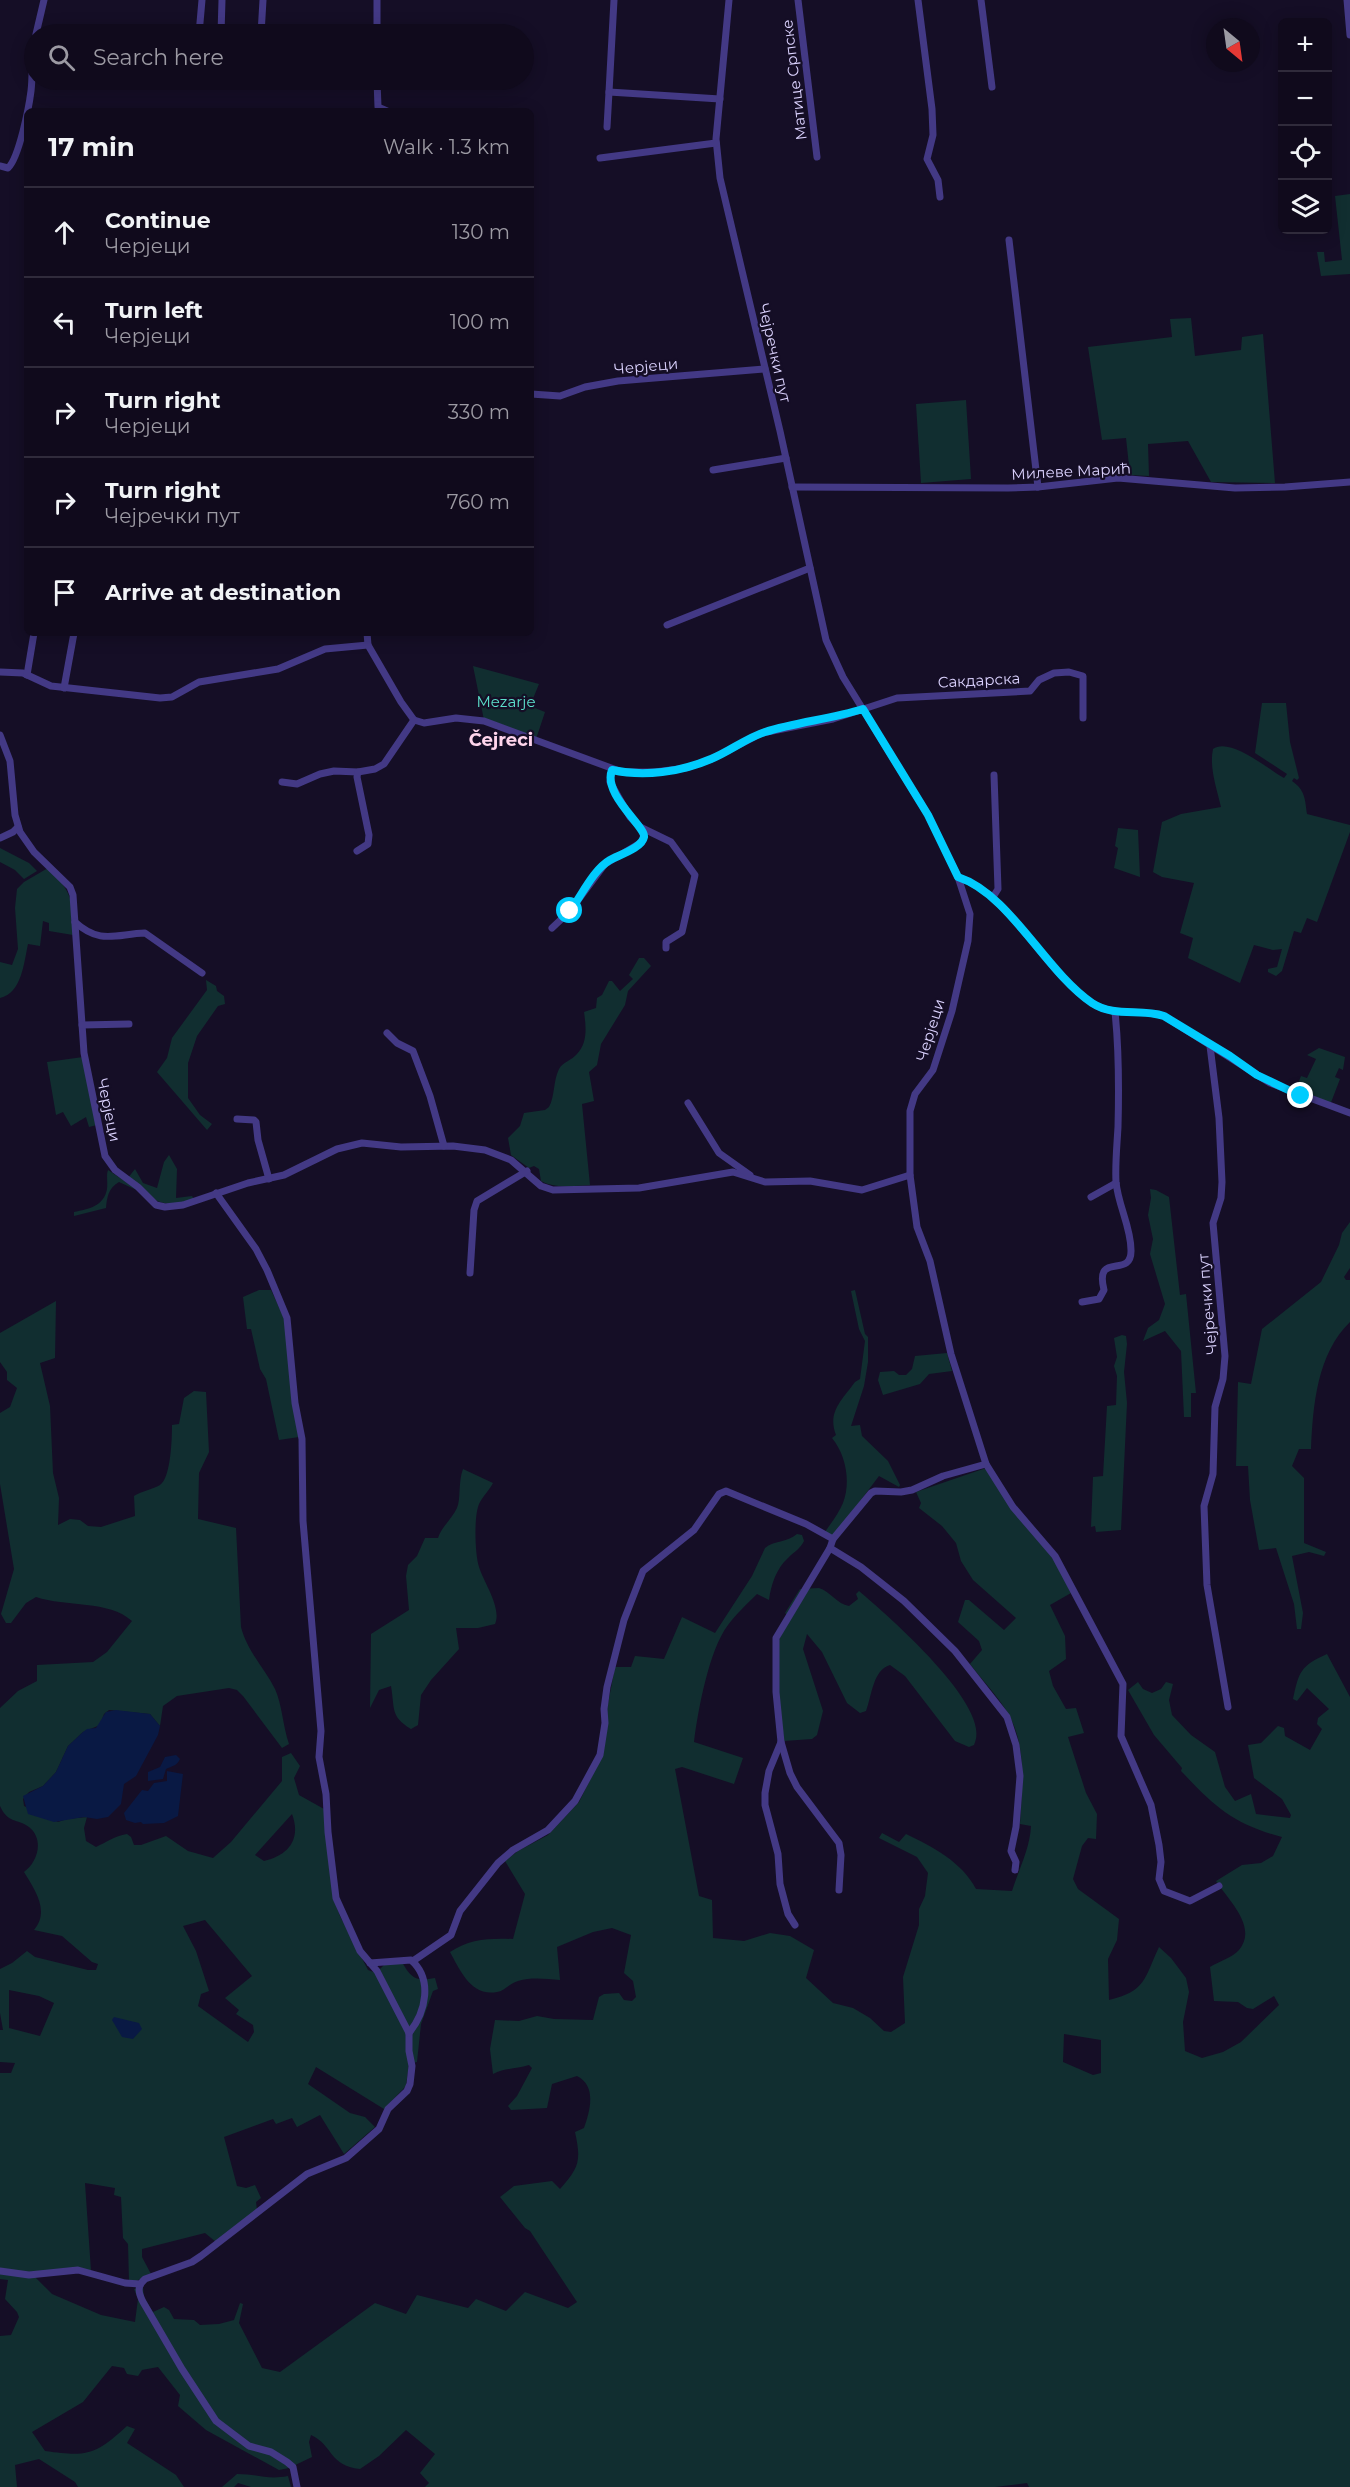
<!DOCTYPE html>
<meta charset="utf-8">
<style>
body{margin:0;font-family:Montserrat,sans-serif;background:#1e1829;color:#f1f3f6}
.controls{position:absolute;right:18px;top:18px;display:grid;overflow:hidden;border-radius:9px;box-shadow:0 3px 15px #0003}
.controls button{width:54px;height:54px;display:grid;place-items:center;padding:0;border:0;border-bottom:2px solid #302b3b;background:#100a1c;color:#f1f3f6;font:30px sans-serif}
.compass{position:absolute;left:1206px;top:18px;width:54px;height:54px;border-radius:50%;background:#100a1c;box-shadow:0 3px 15px #0003;rotate:151deg}
.stop{position:absolute;width:18px;height:18px;margin:-14px;border:4px solid #00ccfe;border-radius:50%;background:#fff}
.stop.end{background:#00ccfe;border-color:#fff;box-shadow:0 2px 6px #0008}
.list{margin:0;padding:0;list-style:none}
h2{display:flex;justify-content:space-between;align-items:center;height:78px;margin:0;padding:0 24px;font-size:26px}
h2 small{font-size:20px;font-weight:400;color:#9c9aa3}
.list li{display:grid;grid-template-columns:39px 1fr auto;gap:18px;align-items:center;box-sizing:border-box;height:90px;padding:0 24px;border-top:2px solid #302b3b}
.list b{display:block;font-size:22px;white-space:nowrap}
.list p{margin:0;font-size:20px;white-space:nowrap;color:#9c9aa3}
.list em{font-size:20px;font-style:normal;color:#9c9aa3}
.icon{flex:none;width:33px;height:33px;fill:none;stroke:currentColor;stroke-width:2;stroke-linecap:round;stroke-linejoin:round}
.map{position:relative;flex:none;width:1350px;height:2487px;overflow:hidden}
.search{position:absolute;background:#100a1c;box-shadow:0 3px 15px #0003;left:24px;top:24px;width:510px;height:66px;display:flex;align-items:center;gap:15px;box-sizing:border-box;padding:0 21px;border-radius:33px;color:#9c9aa3;font-size:22px}
.panel{position:absolute;background:#100a1c;box-shadow:0 3px 15px #0003;left:24px;top:108px;width:510px;height:528px;border-radius:9px}
.map>svg:first-child{display:block}
</style>
<div class="map">
<svg width="1350" height="2487" viewBox="0 0 1350 2487">
<rect width="100%" height="100%" fill="#150e26"/>
<!-- green -->
<g fill="#112e30" fill-rule="evenodd">
<path d="M1350 194V274L1321 276 1317 252H1324L1325 262 1342 260 1335 196Z"/>
<path d="M1191 318 1195 356 1241 350 1242 337 1263 334 1275 483 1211 482 1188 441 1148 444 1149 476 1130 475 1126 438 1102 440 1088 347 1172 337 1170 319Z"/>
<path d="M966 400 971 479 921 483 916 404Z"/>
<path d="M473 666 539 684 530 706 545 712 536 739 484 720Z"/>
<path d="M1262 703H1286L1290 742 1299 778 1297 780 1294 778 1292 781C1305 790 1305 799 1307 814L1350 825V832L1317 922 1307 918 1301 933 1294 931 1282 971 1276 976 1268 972V969L1277 967 1282 949 1273 950 1254 945 1240 983 1188 958 1193 938 1180 933 1194 883 1162 877 1153 872 1162 822 1181 814 1221 807C1217 789 1209 768 1213 749 1230 737 1268 769 1284 778L1287 774 1255 753Z"/>
<path d="M1118 828 1138 830 1140 877 1114 868 1118 848 1115 846Z"/>
<path d="M0 848 29 863 37 871 24 879 15 870 0 862Z"/>
<path d="M48 868C74 894 72 900 73 935L49 931V923L43 921 40 946 28 944C24 962 22 993 0 998V962L12 965 18 949 15 908 17 889 24 882Z"/>
<path d="M639 958H644L651 966 628 991 625 1005 601 1044 597 1065 589 1072 594 1101 582 1104 590 1185C572 1186 557 1189 541 1181L539 1169 534 1166 529 1168 511 1155 508 1138 520 1126 524 1113 545 1110 549 1107C555 1096 553 1081 559 1069 563 1062 572 1060 577 1054 588 1043 586 1026 584 1012L596 1008 597 998 602 995 609 981H612L620 991 633 979 629 975Z"/>
<path d="M206 980 216 986 217 991 224 996 225 1004 218 1006 197 1036 188 1063V1098L200 1115 212 1124 207 1130 157 1072 167 1058 172 1038 207 990Z"/>
<path d="M1319 1048 1345 1057 1343 1070 1339 1068 1335 1077 1340 1079 1330 1105 1295 1091 1301 1076 1307 1078 1316 1059 1307 1055Z"/>
<path d="M83 1057 97 1125 89 1127 86 1117 71 1126 63 1112 56 1115 47 1062Z"/>
<path d="M169 1155 177 1169 176 1198 192 1196 194 1199C158 1210 154 1200 128 1178L135 1169 143 1183 157 1188 164 1162Z"/>
<path d="M108 1170 141 1192 119 1182C108 1188 107 1198 106 1208L74 1216V1212C89 1209 104 1206 107 1189 108 1182 106 1175 108 1170Z"/>
<path d="M1150 1189 1156 1190 1169 1197 1180 1295 1186 1294 1196 1393H1191V1417H1184L1181 1351 1165 1331 1143 1341 1148 1328 1159 1320 1165 1304 1150 1254 1153 1239 1148 1215 1151 1198Z"/>
<path d="M1350 1222V1268L1344 1277 1346 1280H1350V1322C1317 1354 1313 1405 1311 1449H1299L1292 1466 1304 1478V1543L1326 1552 1324 1556 1309 1552 1292 1556 1303 1613 1301 1629H1297L1294 1604 1276 1548 1259 1550 1250 1500 1248 1466H1236L1238 1382 1251 1384 1262 1329 1321 1282 1339 1245 1342 1233Z"/>
<path d="M259 1290H271L285 1320 299 1437 279 1440 266 1379 260 1369 251 1329H247L243 1297Z"/>
<path d="M855 1290 865 1334 868 1337V1362L864 1386 851 1426 860 1425 862 1436 888 1461 900 1485 899 1487 879 1476 833 1537 825 1532C831 1523 839 1513 843 1503 851 1482 846 1455 832 1438L836 1435C827 1412 842 1400 855 1382L860 1379 865 1341 859 1329 851 1291Z"/>
<path d="M56 1301 55 1358 40 1363 50 1406 53 1473 59 1498 58 1525 70 1519 80 1520 88 1526 101 1527 135 1516 134 1496C142 1491 153 1489 160 1485 171 1478 172 1438 172 1425L179 1424 184 1398 194 1391 206 1392 209 1452 199 1473 198 1519 236 1528 241 1627C247 1651 265 1669 275 1689 282 1704 283 1727 289 1744L282 1748 243 1696 237 1690 229 1688 177 1696 163 1706 160 1726 150 1714 109 1710 104 1714 100 1725 83 1732 68 1746 56 1772 43 1786 29 1792 23 1799 24 1806 58 1822 67 1819 87 1817 84 1828 86 1841 96 1847C107 1842 114 1836 127 1834L131 1837 134 1845H141L166 1836 188 1851 213 1858 231 1842 282 1781V1757L291 1753 300 1766 294 1778 299 1795 324 1809 333 1897 340 1916 368 1970 376 1973 384 1965 402 1962C411 1978 416 1982 435 1978L438 1989 433 1991 421 2024 417 2062 409 2064 406 2086 384 2109 316 2067 308 2084 350 2113 365 2117 375 2127 344 2154 320 2115 297 2127 292 2118 276 2124 273 2119 224 2137 237 2186 246 2188 255 2185 261 2198 256 2202 257 2210 216 2242 205 2233 142 2249V2257L151 2274 136 2281H129L128 2244 123 2238 121 2197 114 2195 115 2188 85 2183 91 2271 34 2276 52 2294 101 2315 135 2322 138 2299 134 2289 143 2287 144 2297 153 2312 164 2307 169 2310 174 2319 194 2320 200 2325 219 2324 234 2320 240 2303 243 2304 239 2323 262 2368 280 2372 375 2303 406 2314 417 2295 468 2308 476 2299 506 2311 525 2292 568 2308 577 2302 530 2231 525 2228 500 2197 514 2186 552 2181 560 2189C580 2167 581 2160 575 2132L584 2128C590 2111 597 2086 577 2076L552 2084 547 2108 511 2110 508 2106 517 2096 532 2068 529 2065C516 2069 505 2068 493 2074L490 2049 495 2020 519 2021 537 2016 554 2019 593 2020 599 1997 604 1994 619 1993 624 2000 632 2001 636 1997 633 1981 624 1973 631 1935 612 1928 593 1932 557 1947 560 1980C546 1979 532 1977 518 1981 510 1983 504 1991 497 1992 471 1997 460 1970 450 1952 469 1939 490 1938 513 1939L525 1894 505 1861 518 1851 548 1835 579 1802 603 1754 608 1722 607 1709 615 1667H631L635 1656 664 1659 682 1617 715 1633 752 1576 765 1548C774 1540 787 1543 797 1534L802 1535 804 1541C800 1549 795 1551 788 1558 776 1569 771 1585 769 1600L757 1594C747 1604 736 1614 728 1625 709 1650 698 1710 694 1742L743 1758 734 1784 682 1767 675 1769 699 1896 712 1900 713 1938 744 1941 770 1933 790 1936 814 1950 806 1978 833 2003 853 2008 870 2018 884 2031 891 2032 905 2023 903 1977 919 1925V1909L925 1896 928 1873 917 1857 879 1838 882 1833 899 1842 906 1834C933 1847 962 1862 976 1889L1012 1891C1019 1869 1030 1848 1031 1826L1020 1824C1022 1788 1027 1748 1009 1715 999 1697 982 1680 970 1664L982 1650 979 1641 958 1622 965 1600H969L1004 1630 1016 1618 973 1580 961 1561 956 1543 942 1526 919 1508 921 1503 916 1492 986 1468 1054 1560 1071 1593 1050 1605 1065 1636 1066 1659 1049 1671 1053 1686 1066 1709 1076 1708 1084 1733 1068 1737 1086 1793 1097 1814 1096 1839 1088 1838 1082 1846 1073 1879 1078 1889 1119 1919 1117 1940 1108 1959 1109 2000C1146 1991 1144 1979 1159 1947L1171 1958 1186 1978 1189 1992 1183 2022 1185 2051 1202 2058 1223 2052 1241 2042 1279 2005 1274 1996 1253 2009 1247 2008 1238 2002 1214 2001 1210 1967C1218 1962 1233 1957 1239 1950 1258 1927 1229 1901 1216 1881L1242 1865 1261 1863 1273 1856 1282 1837C1233 1824 1215 1807 1181 1771L1182 1768 1154 1735 1128 1690 1138 1682 1143 1689 1152 1693 1161 1689 1166 1682 1173 1684 1169 1700 1172 1715 1191 1735 1215 1752 1225 1787 1235 1801 1251 1794 1256 1814 1290 1818 1291 1815 1282 1799 1254 1778 1248 1745 1261 1743 1278 1726 1284 1728 1285 1736 1310 1750 1322 1729 1317 1724 1318 1718 1329 1709 1307 1688 1297 1701 1293 1699C1299 1672 1300 1666 1327 1654L1350 1697V2487H1029L1027 2483 995 2487H425L429 2483 420 2473 435 2454 406 2430 379 2456 360 2469C329 2466 333 2445 311 2435L309 2442 312 2457 289 2468 279 2470 206 2430 178 2406 180 2395 158 2367 142 2370 138 2376 127 2374 124 2368 112 2366 83 2402 32 2432 45 2451C88 2457 95 2455 127 2426L135 2429 127 2443 176 2475 184 2487H78L75 2482 39 2459 15 2465 17 2487H0V2336L11 2335 19 2317 17 2312 5 2299 8 2280 0 2279V2073H11L15 2063 0 2062V2030H3L0 2013V1969L12 1963 27 1951 35 1957 88 1970H96L98 1964 92 1962 62 1936 34 1930C50 1911 35 1890 24 1872 37 1863 45 1840 29 1827 17 1818 8 1824 0 1806V1708L18 1691 37 1681V1665L93 1662 107 1652 132 1621C109 1600 66 1607 36 1597L26 1603 11 1623H6L1 1614 14 1569 0 1484V1413L10 1407 17 1388 7 1380V1372L0 1362V1333ZM292 1814C301 1838 290 1855 264 1861L255 1855ZM205 1920 252 1976 225 1998 239 2010 236 2014 253 2025 254 2032 248 2042 198 2006 201 1994 209 1991 196 1951 183 1926ZM9 1990 39 1996 54 2003 40 2036 9 2028ZM1064 2034 1101 2040V2073L1093 2075 1063 2062Z"/>
<path d="M1122 1335 1126 1336 1127 1344 1124 1372 1127 1403 1121 1530 1096 1532 1095 1526 1091 1527 1093 1477 1103 1476 1107 1406 1116 1405 1117 1376 1114 1366 1117 1357 1114 1338Z"/>
<path d="M947 1353 952 1371 929 1374 920 1384 883 1395 878 1380 880 1372 894 1371 899 1375H906L912 1369 915 1356Z"/>
<path d="M463 1469 493 1483C489 1491 480 1499 478 1507 474 1520 475 1554 479 1567 484 1583 502 1608 495 1624L478 1628H456L459 1649 431 1680 421 1695 418 1725 411 1729C390 1716 395 1709 391 1686L379 1690 370 1708 371 1634 409 1610 406 1576 408 1565 417 1556 425 1538H438C442 1526 452 1519 457 1508 461 1499 458 1482 463 1469Z"/>
<path d="M819 1588C831 1592 837 1604 849 1606L858 1599 856 1594 859 1591C887 1615 995 1708 974 1745L969 1747 955 1741 905 1676 890 1665C873 1670 872 1695 866 1711L860 1713 847 1703 822 1652 807 1634 803 1649 823 1711 817 1735 812 1739 784 1741 778 1692 779 1640 790 1617 785 1613 800 1589Z"/>
<path d="M237 2474C258 2474 267 2480 288 2476L291 2487H251L238 2483 234 2487H222Z"/>
</g>
<!-- water -->
<g fill="#091944">
<path d="M116 1710 150 1714 160 1726 158 1735 136 1776 124 1784 121 1804 108 1817 97 1819 84 1817 54 1822 28 1814 23 1796 43 1786 56 1772 68 1746 83 1732 87 1729 96 1728 106 1712Z"/>
<path d="M176 1755 180 1759C177 1766 172 1766 166 1769L163 1779 148 1781V1772L160 1767 165 1757Z"/>
<path d="M167 1771 183 1774 178 1816 164 1823 143 1824 141 1822 135 1823 126 1820 124 1813 142 1790 148 1791 154 1783 167 1781Z"/>
<path d="M114 2017 139 2023 142 2029 133 2039 122 2037 112 2020Z"/>
</g>
<g fill="none" stroke-linecap="round" stroke-linejoin="round">
<!-- minor -->
<g stroke="#433985" stroke-width="7">
<path d="M377 0V34"/>
<path d="M614 0 609 92 720 99"/>
<path d="M729 0 716 139 720 178 780 431 826 640 843 677 928 815 958 877C1010 894 1044 971 1092 1003 1115 1018 1140 1008 1164 1016L1270 1083 1350 1113"/>
<path d="M798 0 817 157"/>
<path d="M918 0 932 109 933 135 927 159 938 180 940 197"/>
<path d="M981 0 992 87"/>
<path d="M1347 0 1350 35"/>
<path d="M36 34 44 0"/>
<path d="M199 34 202 0"/>
<path d="M221 34 222 0"/>
<path d="M261 34 263 0"/>
<path d="M377 80 378 107 387 111"/>
<path d="M607 127 609 92"/>
<path d="M600 158 716 143"/>
<path d="M0 166 8 168C19 158 29 107 31 91 33 75 31 59 34 43"/>
<path d="M1009 240 1038 487"/>
<path d="M531 394 560 396 585 387 618 381 765 369"/>
<path d="M713 470 786 458"/>
<path d="M792 487 1008 488 1038 487 1118 478 1235 488 1285 487 1350 482"/>
<path d="M667 625 810 568"/>
<path d="M367 633 368 645"/>
<path d="M0 672 23 673 51 686 160 698 172 697 199 682 278 669 325 649 368 645 401 702 414 720 424 723 456 718 484 721 622 772H655L686 768 712 759 762 733 833 719 897 698 1030 691 1039 680 1054 673 1069 672 1083 676V718"/>
<path d="M27 675 34 633"/>
<path d="M64 688 74 633"/>
<path d="M0 735 10 761 15 815 20 832 34 852 70 887 73 895 84 1053 105 1156 115 1170 138 1187 156 1205 165 1207 183 1205 248 1183 284 1175 337 1149 362 1143 401 1147 453 1146 485 1150 511 1160 541 1186 553 1190 639 1188 733 1172 765 1182 810 1181 862 1190 910 1175"/>
<path d="M612 770 610 782 630 817 640 827 671 842 695 875 682 932 666 942V948"/>
<path d="M282 782 297 784 320 774 334 771 358 772"/>
<path d="M0 838 13 832 18 827"/>
<path d="M357 851 368 844 369 835 357 777 358 772 375 769 384 764 414 720"/>
<path d="M958 877 970 914 968 941 952 1011 933 1070 915 1094 910 1111V1175L917 1227 930 1261 951 1354 986 1464 1013 1507 1055 1556 1123 1684 1121 1736 1151 1805 1159 1845 1161 1862 1159 1879 1164 1891 1190 1901 1219 1886"/>
<path d="M993 897 998 889 994 775"/>
<path d="M75 922C100 945 116 934 145 933L202 973"/>
<path d="M552 928 570 911 605 864 642 842 644 834 640 827"/>
<path d="M82 1025 129 1024"/>
<path d="M387 1033 397 1043 413 1051 430 1096 444 1146"/>
<path d="M1210 1046 1219 1118 1222 1182 1221 1198 1213 1223 1225 1356 1223 1379 1215 1407 1213 1474 1204 1506 1207 1585 1228 1707"/>
<path d="M688 1103 719 1153 750 1175"/>
<path d="M237 1119 254 1120 256 1122 258 1140 269 1179"/>
<path d="M216 1193 256 1249 267 1270 287 1318 295 1403 302 1439 303 1521 321 1731 319 1757 326 1794 328 1832 336 1898 360 1951 377 1971 409 2033V2051L412 2066 410 2084 407 2091 388 2109 379 2129 346 2158 307 2174 201 2256 192 2262 145 2279C137 2286 138 2292 143 2302L182 2369 216 2421 249 2446 271 2452 287 2462 293 2467 297 2487"/>
<path d="M1091 1197 1116 1183"/>
<path d="M470 1273 474 1210 477 1201 527 1171"/>
<path d="M1082 1302 1099 1299 1104 1290C1094 1250 1132 1280 1131 1250 1131 1227 1118 1205 1116 1182 1115 1164 1117 1145 1118 1127 1119 1089 1119 1050 1115 1012"/>
<path d="M833 1539 871 1493 875 1491 901 1492 912 1490 943 1476 986 1464"/>
<path d="M830 1548 861 1567 904 1601 955 1651 1007 1717 1016 1745 1020 1776 1016 1827 1011 1851 1016 1862 1015 1870"/>
<path d="M781 1742 790 1773 797 1787 839 1843 841 1855 839 1890"/>
<path d="M413 1961 451 1935 460 1911 498 1863 513 1850 548 1830 575 1801 600 1755 605 1723 604 1709 607 1687 624 1620 643 1571 694 1530 719 1494 726 1491 806 1524 833 1539 830 1548 776 1638V1692L781 1742 769 1771 765 1793V1805L778 1854 780 1884 788 1914 795 1925"/>
<path d="M370 1963 411 1960C433 1979 426 2012 409 2033"/>
<path d="M0 2271 29 2275 78 2270 125 2283 140 2284"/>
</g>
</g>
<g fill="none" stroke-linecap="round" stroke-linejoin="round">
<!-- route -->
<path stroke="#00ccfe" stroke-width="8" d="M570 911C582 895 593 870 610 860 619 855 642 848 644 837 646 827 602 794 612 770 644 777 681 772 711 759 729 752 746 738 765 732 797 722 831 719 863 709L928 815 958 877C1010 894 1045 971 1092 1003 1115 1018 1140 1008 1164 1016L1230 1056 1257 1075 1301 1096"/>
</g>
<g text-anchor="middle" dominant-baseline="central" stroke-width="4.5" stroke-linejoin="round" paint-order="stroke">
<!-- street labels -->
<g font-size="15" fill="#dcd3ff" stroke="#150e26">
<text transform="translate(794 80) rotate(-97)">Матице Српске</text>
<text transform="translate(775 353) rotate(77)">Чејречки пут</text>
<text transform="translate(646 366) rotate(-5)">Черјеци</text>
<text transform="translate(1071 471) rotate(-3)">Милеве Мaрић</text>
<text transform="translate(979 680) rotate(-3)">Сакдарска</text>
<text transform="translate(930 1030) rotate(-73)">Черјеци</text>
<text transform="translate(109 1110) rotate(78)">Черјеци</text>
<text transform="translate(1207 1304) rotate(-95)">Чејречки пут</text>
</g>
<!-- park labels -->
<g font-size="15" fill="#5de1cd" stroke="#150e26">
<text x="506" y="701">Mezarje</text>
</g>
<!-- quarter labels -->
<g font-size="18" font-weight="bold" fill="#ffd5ec" stroke="#150e26">
<text x="501" y="740">Čejreci</text>
</g>
</g>
</svg>
<div class="controls">
<button>+</button>
<button>−</button>
<button><svg class="icon" aria-label="locate" viewBox="0 0 24 24"><circle cx="12" cy="12" r="6"/><path d="M12 2v4M12 18v4M2 12h4M18 12h4"/></svg></button>
<button><svg class="icon" aria-label="layers" viewBox="0 0 24 24"><path d="M12 4l9 5-9 5-9-5zM3 14l9 5 9-5"/></svg></button>
</div>
<svg class="compass" viewBox="-18 -18 36 36"><path d="M0-13l5 13h-10z" fill="#e53935"/><path d="M0 13l5-13h-10z" fill="#9c9aa3"/></svg>
<div class="stop" style="left:570px;top:911px"></div>
<div class="stop end" style="left:1301px;top:1096px"></div>
<div class="search"><svg class="icon" aria-label="search" viewBox="0 0 24 24"><circle cx="10" cy="10" r="6"/><path d="M15 15l6 6"/></svg>Search here</div>
<section class="panel">
<h2>17 min<small>Walk · 1.3 km</small></h2>
<ul class="list">
<li><svg class="icon" aria-label="ahead" viewBox="0 0 24 24"><path d="M12 20V5M6 11l6-6 6 6"/></svg><div><b>Continue</b><p>Черјеци</p></div><em>130 m</em></li>
<li><svg class="icon" aria-label="left" viewBox="0 0 24 24"><path d="M17 20v-9H6M10 6l-5 5 5 5"/></svg><div><b>Turn left</b><p>Черјеци</p></div><em>100 m</em></li>
<li><svg class="icon" aria-label="right" viewBox="0 0 24 24"><path d="M7 20v-9h11M14 6l5 5-5 5"/></svg><div><b>Turn right</b><p>Черјеци</p></div><em>330 m</em></li>
<li><svg class="icon" aria-label="right" viewBox="0 0 24 24"><path d="M7 20v-9h11M14 6l5 5-5 5"/></svg><div><b>Turn right</b><p>Чејречки пут</p></div><em>760 m</em></li>
<li><svg class="icon" aria-label="arrive" viewBox="0 0 24 24"><path d="M6 21V4h12l-3 4 3 4H6"/></svg><div><b>Arrive at destination</b></div></li>
</ul>
</section>
</div>
